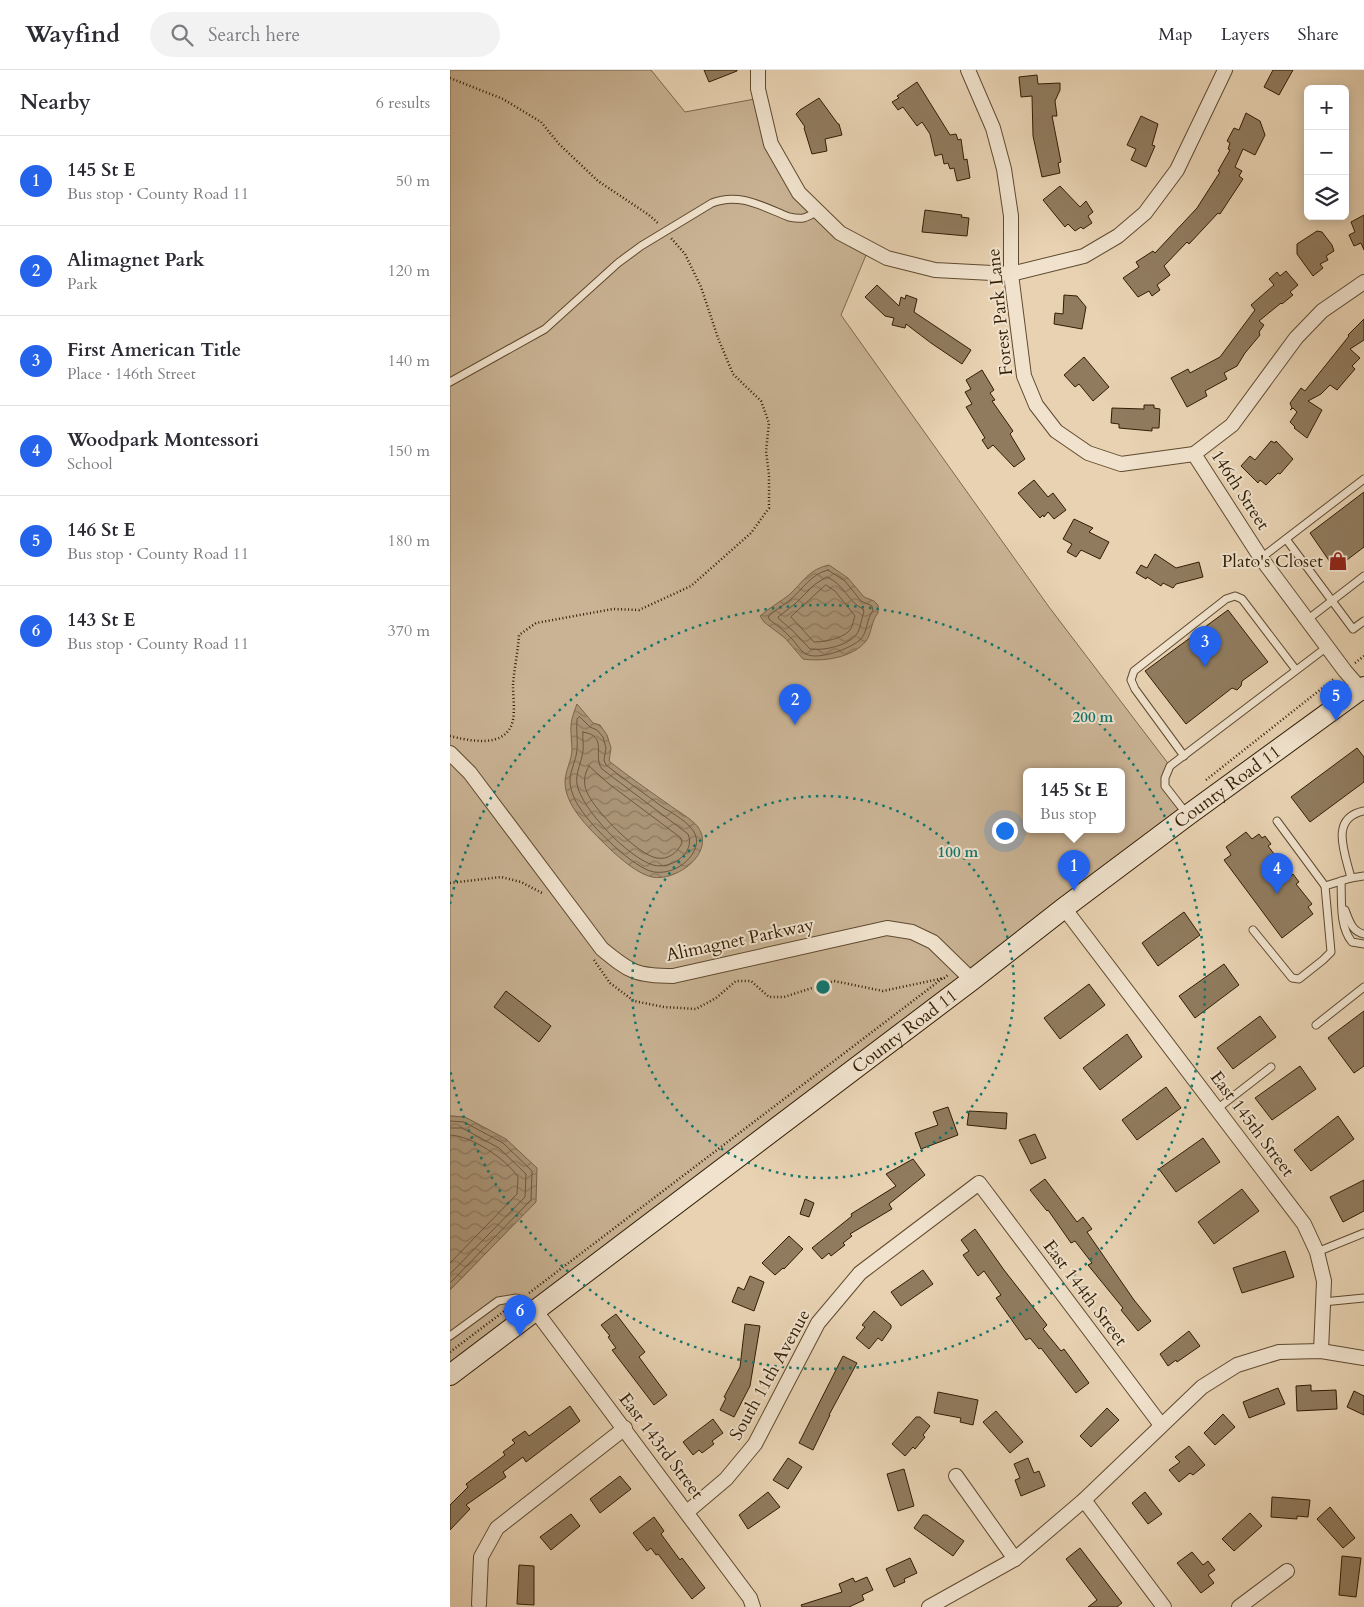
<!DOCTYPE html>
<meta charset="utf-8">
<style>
body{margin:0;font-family:Cardo,serif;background:#f2f2f3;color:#2b2b33}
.controls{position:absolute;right:15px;top:15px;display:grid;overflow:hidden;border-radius:8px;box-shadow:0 2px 12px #0003}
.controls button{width:45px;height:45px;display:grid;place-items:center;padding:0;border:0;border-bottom:1px solid #e1e1e2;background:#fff;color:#2b2b33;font:25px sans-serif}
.you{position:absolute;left:554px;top:760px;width:18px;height:18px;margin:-12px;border:4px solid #fff;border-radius:50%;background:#1a73e8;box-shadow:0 0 0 8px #1a73e833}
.badge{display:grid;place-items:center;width:32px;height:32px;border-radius:50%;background:#2563eb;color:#fff;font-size:16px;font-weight:700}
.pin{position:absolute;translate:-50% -41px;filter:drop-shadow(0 1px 2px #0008)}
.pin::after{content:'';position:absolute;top:26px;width:18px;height:15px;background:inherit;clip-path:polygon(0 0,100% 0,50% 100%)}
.popup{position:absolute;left:573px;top:698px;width:102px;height:65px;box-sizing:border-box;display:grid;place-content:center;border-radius:8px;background:#fff;filter:drop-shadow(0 1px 4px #0005);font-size:16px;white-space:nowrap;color:#7c7c81}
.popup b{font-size:19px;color:#2b2b33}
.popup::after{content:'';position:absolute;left:50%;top:100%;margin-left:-10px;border:10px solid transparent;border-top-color:#fff}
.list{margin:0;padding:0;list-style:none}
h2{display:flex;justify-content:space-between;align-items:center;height:65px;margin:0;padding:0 20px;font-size:21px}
h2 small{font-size:16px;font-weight:400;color:#7c7c81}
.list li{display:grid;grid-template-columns:32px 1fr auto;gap:15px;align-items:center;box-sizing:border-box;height:90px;padding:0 20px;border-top:1px solid #e1e1e2}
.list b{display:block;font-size:19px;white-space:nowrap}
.list p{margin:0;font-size:16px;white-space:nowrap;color:#7c7c81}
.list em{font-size:16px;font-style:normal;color:#7c7c81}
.icon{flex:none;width:28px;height:28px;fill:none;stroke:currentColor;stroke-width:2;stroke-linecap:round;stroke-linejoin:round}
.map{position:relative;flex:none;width:914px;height:1537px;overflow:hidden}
header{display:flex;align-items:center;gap:30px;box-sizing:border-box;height:70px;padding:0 25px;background:#fff;border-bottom:1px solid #e1e1e2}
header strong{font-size:24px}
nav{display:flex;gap:28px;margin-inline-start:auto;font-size:18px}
.search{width:350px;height:45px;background:#f2f2f3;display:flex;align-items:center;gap:12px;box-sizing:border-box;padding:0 18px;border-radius:28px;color:#7c7c81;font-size:19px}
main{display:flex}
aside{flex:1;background:#fff}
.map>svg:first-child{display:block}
</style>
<header>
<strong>Wayfind</strong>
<div class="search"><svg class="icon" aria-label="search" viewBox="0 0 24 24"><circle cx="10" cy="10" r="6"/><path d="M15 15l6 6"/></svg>Search here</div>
<nav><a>Map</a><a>Layers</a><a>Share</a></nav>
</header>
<main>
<aside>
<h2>Nearby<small>6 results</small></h2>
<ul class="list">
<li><span class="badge">1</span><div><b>145 St E</b><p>Bus stop · County Road 11</p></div><em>50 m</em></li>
<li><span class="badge">2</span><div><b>Alimagnet Park</b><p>Park</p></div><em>120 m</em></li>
<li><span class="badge">3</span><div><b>First American Title</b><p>Place · 146th Street</p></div><em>140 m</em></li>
<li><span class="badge">4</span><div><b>Woodpark Montessori</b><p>School</p></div><em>150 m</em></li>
<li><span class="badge">5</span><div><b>146 St E</b><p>Bus stop · County Road 11</p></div><em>180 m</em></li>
<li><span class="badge">6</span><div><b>143 St E</b><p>Bus stop · County Road 11</p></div><em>370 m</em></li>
</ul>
</aside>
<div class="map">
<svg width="914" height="1537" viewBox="0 0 914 1537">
<defs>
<pattern id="water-waves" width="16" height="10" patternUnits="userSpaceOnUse" patternTransform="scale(1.25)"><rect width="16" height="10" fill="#aa9476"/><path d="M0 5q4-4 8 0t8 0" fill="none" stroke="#8b785f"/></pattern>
</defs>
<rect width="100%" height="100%" fill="#e8d2b2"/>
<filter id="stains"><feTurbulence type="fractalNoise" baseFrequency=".004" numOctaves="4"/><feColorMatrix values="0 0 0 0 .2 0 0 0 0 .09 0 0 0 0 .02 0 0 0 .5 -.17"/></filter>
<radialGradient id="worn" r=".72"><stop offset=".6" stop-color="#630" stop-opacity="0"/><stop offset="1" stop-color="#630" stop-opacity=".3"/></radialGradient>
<!-- park -->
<path fill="#c9b394" stroke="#7d684c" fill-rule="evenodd" d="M0 0H201L235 42 310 28 321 74 349 123 419 178 391 245 599 537 720 696 715 716 738 745 0 1305V1220L61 1157 15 1047 0 1046ZM576 702H672V760H576Z"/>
<!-- water -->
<g fill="url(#water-waves)" stroke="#7a6448">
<path d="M379 495 398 508 414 527 424 531 428 535V543C421 551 422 563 416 571 403 588 372 592 353 589L335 568 314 552 310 546C319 538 330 532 339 525 353 512 359 499 379 495Z"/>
<path d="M127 634 143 653 150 655 157 665 161 678 159 691C178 706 198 720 218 734 227 741 241 748 248 757 266 783 226 812 202 807 188 804 171 789 161 780 144 763 115 738 115 712 115 701 122 690 122 679 122 674 121 668 121 663 120 653 123 644 127 634Z"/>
<path d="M0 1046 15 1047 56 1069 87 1098 86 1132 0 1220Z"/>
</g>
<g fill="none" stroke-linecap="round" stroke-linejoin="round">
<!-- shore -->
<g stroke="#6e583c" stroke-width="1">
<path d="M378 500 395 511 411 531 422 536 423 541C416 549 418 561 411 569 402 578 368 591 356 584 350 581 345 571 340 567 334 560 326 555 319 549L318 547C324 540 333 536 340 530 353 519 361 504 378 500Z"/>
<path d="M377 507C393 513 398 532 413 539L414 542C411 549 411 559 406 565 397 576 373 581 360 579L342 560 329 549 328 547 346 533 364 515Z"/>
<path d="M376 515 385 521 405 546C403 551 403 557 399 561 391 569 374 572 364 572L341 547Z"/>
<path d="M130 647 140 657 147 660 153 667 156 678 154 690 156 695C175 710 195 724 214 738 224 744 238 752 244 762 248 769 247 776 243 783 235 796 220 804 204 802 184 799 140 755 130 738 125 731 121 722 120 713 119 703 126 691 127 680 128 670 126 660 127 649Z"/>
<path d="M133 662C159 666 142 686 152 699L238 764C246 783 221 800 203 795 179 788 131 739 127 714 125 704 132 691 133 681 134 674 132 668 133 662Z"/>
<path d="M139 696 159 714 231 768 232 773C227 783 218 790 207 788 189 786 143 739 137 722 133 714 134 704 139 696Z"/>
<path d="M0 1051 14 1052 53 1073 82 1101 81 1130 0 1213"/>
<path d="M0 1058H12L49 1078 76 1104 75 1127 0 1204"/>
<path d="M0 1065C22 1066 56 1089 68 1107L67 1124 0 1193"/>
</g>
</g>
<!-- building -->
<g fill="#907b5e" stroke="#311d03">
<path d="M254 0H287V1L259 12Z"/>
<path d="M823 0H843L829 25 814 17Z"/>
<path d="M587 5 588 14 610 13V20L605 31 607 46H602L611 92 608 93 610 103 592 107 583 66 582 26 571 27 569 7Z"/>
<path d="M467 12 500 65 506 64 508 70 511 69 514 90 517 89 520 108 507 111 504 98 500 99 498 93 494 94 492 84 485 86 480 64 472 52 467 56 453 37 448 40 442 32 449 28 447 26Z"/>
<path d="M369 28 388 54H389L392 65 375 69 377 81 362 84 354 58 355 57 346 44 350 40Z"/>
<path d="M796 43 810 51 815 65 805 85 793 79 785 97 792 101 789 106 793 109 770 144 768 143 739 174 737 172 714 196 720 205 707 215 710 220 702 226 699 221 688 227 673 208 689 197 686 192 703 181 705 183 747 138 770 102 768 101 780 80 778 79 780 73 777 71 784 58 789 60Z"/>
<path d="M691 46 708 54 702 75 705 76 696 97 681 90 686 79 677 75Z"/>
<path d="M610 116 630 137 636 131 643 142 638 146 642 153 633 159 631 157 625 161 618 154 615 157 593 130Z"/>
<path d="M475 140 512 145 511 147 519 148 517 166 472 162Z"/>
<path d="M914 145V180L911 173 904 176 899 165 905 162 901 152Z"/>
<path d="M867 161 872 162 882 175 884 181 876 186 878 190 870 194 873 198 863 206 847 184V174Z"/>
<path d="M836 201 848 215 840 222 843 225 832 234 831 233 809 251 814 255 809 262 810 265 795 283 787 296 774 303 777 309 755 321 757 326 737 337 721 308 738 299 740 303 770 287 805 240 801 235 824 215 819 209 827 202 830 206Z"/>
<path d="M427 215 449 236 451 227 455 229 456 225 467 229 464 242 521 280 512 294 481 273 456 254 455 258 442 255 444 248 435 246 415 227Z"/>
<path d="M614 225 627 226 636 237 632 259 604 254 605 243 613 244Z"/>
<path d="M914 249V270L900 279 910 288 902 296 905 299 887 320 880 315 871 324 858 331 872 340 857 368 844 358 845 357 840 352 847 342 843 338 840 340 842 338 840 333 851 318 855 321 899 266 898 265Z"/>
<path d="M634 287 659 317 643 331 629 314 625 317 614 305Z"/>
<path d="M532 300 544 320 540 323 545 330 542 331 563 361 560 364 575 389 564 397 543 375 538 379 532 370 535 368 516 337 522 334 515 322 521 319 516 310Z"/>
<path d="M694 335H704V338L710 339 709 358H702V361L669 358V354L661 353 662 338 694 339Z"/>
<path d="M821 371 825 373 826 371 843 389 830 404 828 403 816 415 810 410 808 413 791 396 800 386 805 390Z"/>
<path d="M584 410 598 427 603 423 616 440 604 449 598 442 594 447 593 445 590 448 568 423Z"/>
<path d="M914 422V477L893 493 880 492 860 463Z"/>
<path d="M624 449 643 458 639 462 659 472 650 489 631 480 626 487 617 482 622 474 613 469Z"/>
<path d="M705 484 726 498 749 492 753 507 726 514 723 518 713 513 711 516 697 507 696 509 686 503 691 495 697 498Z"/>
<path d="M778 540 818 592 792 611 791 616 787 620 782 618 736 654 695 601Z"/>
<path d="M907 678 914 687V712L860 752 841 727Z"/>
<path d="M796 762 802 769 809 764 812 768 815 766 821 774 818 776 841 806 843 804 849 812 846 814 862 834 858 837 863 844 832 868 774 790 781 785 776 777Z"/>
<path d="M734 842 750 865 708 896 692 873Z"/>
<path d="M774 894 789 915 745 948 729 926Z"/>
<path d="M639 914 655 935 610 969 594 948Z"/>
<path d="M56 921 101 956 89 972 44 937Z"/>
<path d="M914 941V996L904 1003 878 968Z"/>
<path d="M810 946 826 967 783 999 767 978Z"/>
<path d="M677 964 692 987 650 1020 633 998Z"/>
<path d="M850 996 866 1019 822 1050 805 1028Z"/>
<path d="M716 1017 731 1038 687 1070 672 1050Z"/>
<path d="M498 1037 508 1065 471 1079 465 1063 488 1055 483 1042Z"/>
<path d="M519 1041 557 1043 556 1059 517 1055Z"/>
<path d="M888 1046 904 1069 861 1101 844 1080Z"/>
<path d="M585 1064 596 1088 581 1094 569 1070Z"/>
<path d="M753 1068 770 1092 726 1122 709 1099Z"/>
<path d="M463 1089 475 1105 439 1134 442 1139 400 1164 402 1166 393 1173 395 1175 381 1186 379 1183 372 1189 362 1178 402 1146 401 1144 446 1116 436 1104Z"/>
<path d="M595 1109 627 1152 633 1147 642 1159 637 1162 684 1230 701 1251 688 1261 671 1240 673 1238 638 1195 642 1193 625 1171 621 1173 598 1140 597 1141 580 1120Z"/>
<path d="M914 1110V1141L893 1152 880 1127Z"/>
<path d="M792 1119 809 1141 764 1174 748 1152Z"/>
<path d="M355 1129 364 1133 359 1147 350 1144Z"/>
<path d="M525 1159 554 1200 597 1255 593 1259 611 1281 614 1279 639 1313 626 1323 591 1278 589 1279 580 1268 576 1270 546 1228 551 1225 534 1201 528 1206 513 1185 519 1181 511 1170Z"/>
<path d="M339 1166 353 1179 334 1199 333 1198 325 1205 312 1193Z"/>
<path d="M835 1181 844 1207 792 1223 783 1198Z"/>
<path d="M473 1200 483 1214 451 1236 441 1222Z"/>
<path d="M300 1206 314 1212 304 1241 282 1232 288 1217 294 1220Z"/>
<path d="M424 1241 441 1255V1258L432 1271 428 1268 419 1279 406 1268 415 1257 412 1255Z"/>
<path d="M166 1244 195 1282 189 1287 217 1325 204 1335 162 1280 166 1278 158 1267 160 1266 151 1255Z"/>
<path d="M295 1254 310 1256 300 1316 284 1347 270 1340 276 1328 274 1327 290 1297Z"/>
<path d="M739 1261 750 1276 727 1292 726 1290 718 1296 710 1284Z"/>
<path d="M393 1286 407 1293 379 1345H380L363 1380 349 1373Z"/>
<path d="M861 1315V1321L886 1320 887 1339 847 1341 846 1316Z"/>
<path d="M828 1318 835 1334 799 1348 793 1332Z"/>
<path d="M904 1321 914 1326V1345L897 1337Z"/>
<path d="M488 1322 528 1330 523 1355 510 1352 511 1348 484 1343Z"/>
<path d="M120 1336 130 1351 76 1392 73 1387 53 1402 56 1407 16 1435 20 1439 0 1460V1435L18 1417 16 1414 55 1385 53 1382 65 1373 62 1370 75 1361 79 1366Z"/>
<path d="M657 1338 669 1350 641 1377 630 1366Z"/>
<path d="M546 1341 573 1372 560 1383 533 1352Z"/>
<path d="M773 1344 785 1357 765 1375 754 1363Z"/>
<path d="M466 1347H470L480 1356 473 1365 475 1367 465 1379 463 1377 455 1386 442 1374Z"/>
<path d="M263 1349 273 1363 262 1371 264 1374 252 1383 249 1380 243 1385 233 1372Z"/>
<path d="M739 1376 755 1395 743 1405 740 1403 729 1412 719 1400 730 1392 725 1387Z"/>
<path d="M338 1388 352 1397 338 1419 323 1410Z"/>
<path d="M578 1388 584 1403 589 1401 595 1416 571 1426 565 1410 570 1408 564 1394Z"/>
<path d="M454 1399 464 1436 448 1441 437 1404Z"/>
<path d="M170 1406 181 1419 150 1443 140 1429Z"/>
<path d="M318 1422 330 1437 298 1459 289 1445Z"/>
<path d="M695 1422 712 1444 698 1454 682 1433Z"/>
<path d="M822 1427 860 1430 858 1447 847 1446V1449L821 1447Z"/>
<path d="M880 1437 905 1468 893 1478 867 1449Z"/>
<path d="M800 1443 812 1456 784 1481 772 1469Z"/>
<path d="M121 1444 130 1456 101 1480 90 1467Z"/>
<path d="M473 1445H477L514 1471 503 1486 464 1458Z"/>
<path d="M204 1447 214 1461 211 1464 230 1490 232 1488 255 1518 242 1529 208 1484 206 1485 201 1478 197 1481 183 1463Z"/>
<path d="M630 1478 672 1533 667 1537H638L647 1530 616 1489Z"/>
<path d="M742 1482 753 1495 758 1491 765 1500 758 1505 764 1513 751 1523 727 1493Z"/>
<path d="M892 1486 911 1488 906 1527 889 1525Z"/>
<path d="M460 1488 467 1503 454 1509 455 1512 444 1517 436 1499Z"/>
<path d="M69 1495 84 1496V1535L67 1534Z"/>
<path d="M417 1507 423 1520 412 1525 414 1530 399 1537H352L351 1535 392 1522 389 1514 403 1508 405 1512Z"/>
</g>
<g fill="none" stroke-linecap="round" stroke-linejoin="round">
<!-- lane casing -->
<g stroke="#5f4a2f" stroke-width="9">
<g id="lane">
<path d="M0 312 95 259 168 193 191 176 262 133C290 122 313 137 339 147 353 150 356 148 368 141"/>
<path d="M836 469 903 559 914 551"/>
<path d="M811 488 914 409"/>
<path d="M857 550 914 506"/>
<path d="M734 686 685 619 681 610 684 601 776 529 785 526 792 529 846 600"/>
<path d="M736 743 715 716V708L720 696 877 577"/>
<path d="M827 751 875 816"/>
<path d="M901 808C895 783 879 748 914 741"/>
<path d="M891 811C892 831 889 856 902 872L914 874"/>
<path d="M895 840C899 850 902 862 914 864"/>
<path d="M803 860 842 908 849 909 873 890 881 882 875 816 901 808 914 806"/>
<path d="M866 955 914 917"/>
<path d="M767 1039 821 997"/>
<path d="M867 1182 914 1163"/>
<path d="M873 1232 914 1228"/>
<path d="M0 1266 48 1231 66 1228 74 1230 83 1238"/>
</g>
</g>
<!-- street casing -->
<g stroke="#5f4a2f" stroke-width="16">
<g id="street">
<path d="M308 0V19L321 74 349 123 390 163 437 188 485 200 561 204 634 186 668 166 695 143 727 100 775 0"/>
<path d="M518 0 543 58 554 99 561 146V204L574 306 586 335 606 361 638 383 671 394 744 384 782 355 846 268 872 241 914 212"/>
<path d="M744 384 811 488 895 601 914 623"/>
<path d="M0 683 20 703 152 879C180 902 186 906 223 906L437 858 462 862 483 872 522 910"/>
<path d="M614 838 854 1154 867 1182 874 1211 871 1281"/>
<path d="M85 1240 300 1528 303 1537"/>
<path d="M506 1406 565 1489"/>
<path d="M634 1430 714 1537"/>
<path d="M237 1442 276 1409 305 1374 368 1253 410 1203 529 1113 711 1355"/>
<path d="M29 1534 31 1487 47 1458 175 1358"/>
<path d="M479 1537 565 1489 634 1430 752 1317 787 1295 829 1282 871 1281 914 1288"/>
<path d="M789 1537 837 1501"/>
</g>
</g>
<!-- secondary casing -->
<g stroke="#311d03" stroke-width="22">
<g id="secondary">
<path id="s1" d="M0 1305 522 910 614 838 738 745 914 617"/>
</g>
</g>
<!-- path -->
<g stroke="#311d03" stroke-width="2.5" stroke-dasharray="1 2.5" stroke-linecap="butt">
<path d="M0 8 53 29 91 52 109 74 148 111 199 145 209 154"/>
<path d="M905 593 914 586"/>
<path d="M0 666C20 671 57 679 63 650 65 639 63 626 63 615 64 599 68 582 69 565L86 553 163 539 189 540 241 516 301 463 319 438V405L316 381 319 353 311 331 283 304 268 268 251 217 235 184 221 168"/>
<path d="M756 710 885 608"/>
<path d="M0 813 51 807 71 812 94 824"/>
<path d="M144 890 160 913 184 931 214 937 246 939 266 928 286 911H301L319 927H334L384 911 433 921 494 908 498 905"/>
<path d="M79 1223 493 908"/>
<path d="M0 1282 57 1239"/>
</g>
<!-- lane -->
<use href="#lane" stroke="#f0e2cd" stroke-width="7"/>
<!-- street -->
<use href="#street" stroke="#f0e2cd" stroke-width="14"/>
<!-- secondary -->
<use href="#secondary" stroke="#f0e2cd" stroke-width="20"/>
</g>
<!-- distance rings -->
<g fill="none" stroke="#0f766e" stroke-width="2.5" stroke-dasharray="2.5 5">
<circle cx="373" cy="917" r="191"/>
<path d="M0 834A382 382 0 1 1 0 1000"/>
</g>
<!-- icons -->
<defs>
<g id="shop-bare" transform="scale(1.5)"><path d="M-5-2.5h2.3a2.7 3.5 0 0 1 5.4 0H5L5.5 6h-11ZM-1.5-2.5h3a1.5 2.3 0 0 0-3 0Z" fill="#8f2418" stroke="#f0e2cd" stroke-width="2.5" paint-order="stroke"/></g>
</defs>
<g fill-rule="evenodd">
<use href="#shop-bare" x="888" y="491"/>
</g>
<g text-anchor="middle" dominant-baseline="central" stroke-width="4" stroke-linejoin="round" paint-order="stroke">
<!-- street labels -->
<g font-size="18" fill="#311d03" stroke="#f0e2cd">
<text transform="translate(550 242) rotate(-96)">Forest Park Lane</text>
<text transform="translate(790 420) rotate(57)">146th Street</text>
<text stroke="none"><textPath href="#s1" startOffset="975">County Road 11</textPath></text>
<text transform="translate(290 870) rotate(-12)">Alimagnet Parkway</text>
<text stroke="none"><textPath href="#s1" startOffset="570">County Road 11</textPath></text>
<text transform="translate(802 1054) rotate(53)">East 145th Street</text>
<text transform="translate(635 1223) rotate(53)">East 144th Street</text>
<text transform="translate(320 1305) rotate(-61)">South 11th Avenue</text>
<text transform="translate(211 1376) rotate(53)">East 143rd Street</text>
</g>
<!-- poi labels -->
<g font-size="18" fill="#311d03" stroke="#f0e2cd" text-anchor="end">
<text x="873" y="491">Plato's Closet</text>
</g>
</g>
<circle cx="373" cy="917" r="8" fill="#0f766e" stroke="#f0e2cd" stroke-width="2.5"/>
<g font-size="15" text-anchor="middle" font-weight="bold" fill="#0f766e" stroke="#f0e2cd" stroke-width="4" stroke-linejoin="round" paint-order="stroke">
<text x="643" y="652">200 m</text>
<text x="508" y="787">100 m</text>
</g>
<rect width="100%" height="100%" filter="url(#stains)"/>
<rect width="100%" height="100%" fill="url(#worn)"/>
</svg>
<div class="controls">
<button>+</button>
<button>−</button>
<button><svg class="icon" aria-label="layers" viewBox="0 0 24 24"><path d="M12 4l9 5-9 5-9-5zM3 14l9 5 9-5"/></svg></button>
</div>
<div class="you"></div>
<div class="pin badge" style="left:624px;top:821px">1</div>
<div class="popup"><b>145 St E</b>Bus stop</div>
<div class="pin badge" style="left:345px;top:655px">2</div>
<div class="pin badge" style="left:755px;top:597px">3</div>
<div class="pin badge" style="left:827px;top:824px">4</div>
<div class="pin badge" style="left:886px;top:651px">5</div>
<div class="pin badge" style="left:70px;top:1266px">6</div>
</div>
</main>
